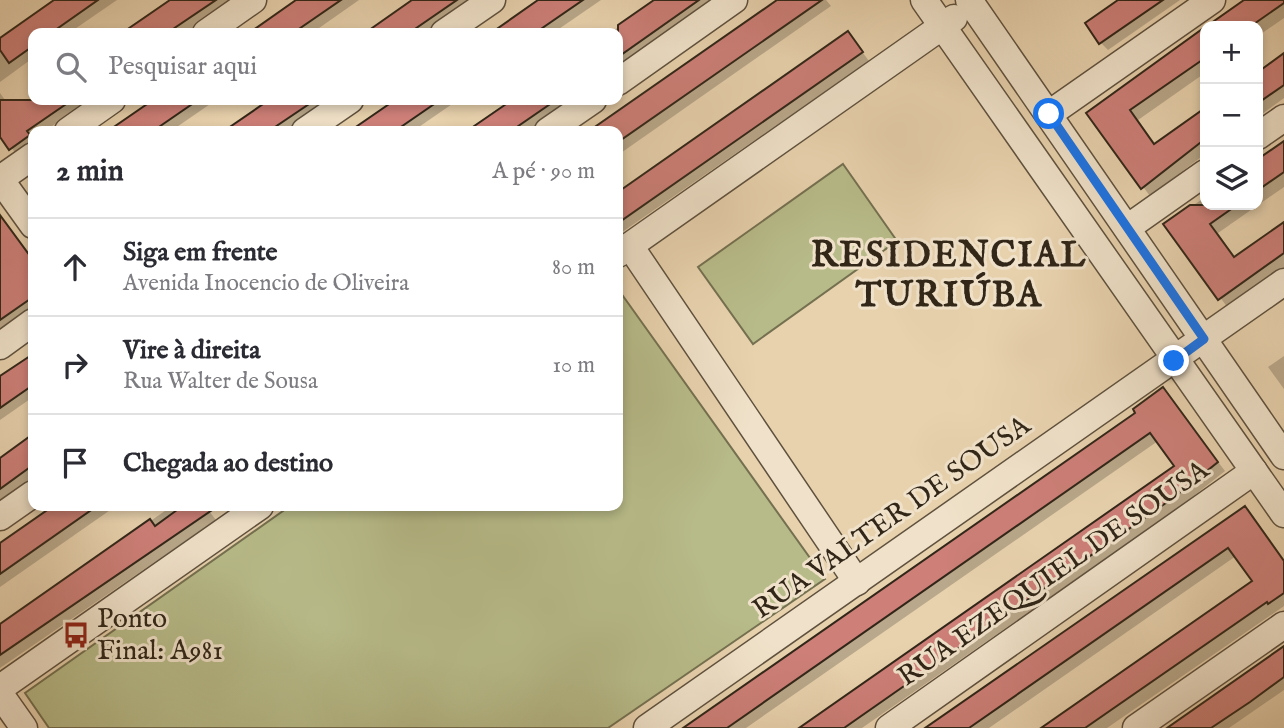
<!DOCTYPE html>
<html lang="pt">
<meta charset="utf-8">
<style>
body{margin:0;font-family:"IM FELL English",serif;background:#f2f2f3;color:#2b2b33}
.controls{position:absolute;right:21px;top:21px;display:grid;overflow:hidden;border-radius:14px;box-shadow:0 4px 10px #0003}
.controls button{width:63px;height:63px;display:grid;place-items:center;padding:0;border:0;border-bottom:2px solid #e1e1e2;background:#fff;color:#2b2b33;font:35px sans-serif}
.stop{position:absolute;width:21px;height:21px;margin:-16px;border:5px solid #1a73e8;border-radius:50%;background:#fff}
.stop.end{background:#1a73e8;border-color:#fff;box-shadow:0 2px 7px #0008}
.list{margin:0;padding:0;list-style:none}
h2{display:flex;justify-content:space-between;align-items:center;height:91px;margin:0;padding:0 28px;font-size:30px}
h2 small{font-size:23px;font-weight:400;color:#7c7c81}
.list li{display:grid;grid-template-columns:46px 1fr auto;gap:21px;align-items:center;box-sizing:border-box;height:98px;padding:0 28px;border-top:2px solid #e1e1e2}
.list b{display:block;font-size:26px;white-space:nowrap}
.list p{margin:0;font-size:23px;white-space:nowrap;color:#7c7c81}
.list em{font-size:23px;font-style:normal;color:#7c7c81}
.icon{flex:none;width:38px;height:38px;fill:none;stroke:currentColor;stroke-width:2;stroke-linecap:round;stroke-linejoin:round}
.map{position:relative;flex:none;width:1284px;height:728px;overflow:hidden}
.search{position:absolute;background:#fff;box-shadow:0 4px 10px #0003;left:28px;top:28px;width:595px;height:77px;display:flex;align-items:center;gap:18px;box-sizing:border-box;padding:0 24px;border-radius:14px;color:#7c7c81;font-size:26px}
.panel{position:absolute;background:#fff;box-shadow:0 4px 10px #0003;left:28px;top:126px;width:595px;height:385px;border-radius:14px}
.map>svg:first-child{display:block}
</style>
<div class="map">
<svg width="1284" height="728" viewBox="0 0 1284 728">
<rect width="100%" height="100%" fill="#e8d2ae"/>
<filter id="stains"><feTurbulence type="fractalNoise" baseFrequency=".00286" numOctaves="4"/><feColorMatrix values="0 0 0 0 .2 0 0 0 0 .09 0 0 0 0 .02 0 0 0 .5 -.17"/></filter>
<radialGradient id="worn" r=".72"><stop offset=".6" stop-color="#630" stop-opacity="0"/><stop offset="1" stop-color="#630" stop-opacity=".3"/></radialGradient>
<!-- green -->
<g fill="#b7bb89" stroke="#747050" stroke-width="2">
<path d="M843 164 897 241 753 344 698 267Z"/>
<path d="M618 289 825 579 608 728H49L25 693 290 506H618Z"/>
</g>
<!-- shadow -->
<g fill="#0003">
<path d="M57 0H117L69 33H33V58L0 82V40Z"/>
<path d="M173 0H233L185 33H125Z"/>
<path d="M299 0H359L312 33H252Z"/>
<path d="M415 0H475L427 33H368Z"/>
<path d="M541 0H601L553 33H494Z"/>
<path d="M657 0H717L618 69V33H610Z"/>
<path d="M780 0H826L831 6 618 155V131H592Z"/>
<path d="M1121 0H1180L1108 50 1101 43Z"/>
<path d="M1249 0H1284V18L1258 36V26H1212Z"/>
<path d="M1205 31V73L1138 120 1156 145 1205 110V154L1150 196 1088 114Z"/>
<path d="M848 33 869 61 618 235V194Z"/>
<path d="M1284 55V98L1258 117V74Z"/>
<path d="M0 93 13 111 33 97 90 100 45 131H33V145L18 156 0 134Z"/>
<path d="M156 100H216L171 131H111Z"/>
<path d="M272 100H332L287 131H227Z"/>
<path d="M398 100H458L413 131H353Z"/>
<path d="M515 100H574L529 131H469Z"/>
<path d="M1284 143V187L1218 233 1235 258 1284 224V268L1228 308 1166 225 1205 197V205H1258V161Z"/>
<path d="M0 216 33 262V309L0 332Z"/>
<path d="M33 356V397L0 420V379Z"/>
<path d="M1284 356V389L1268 367Z"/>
<path d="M1163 389 1225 471 1181 506 862 728H801L1176 467 1158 441 746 728H686L1138 413Z"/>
<path d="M33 437V478L0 501V460Z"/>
<path d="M56 506H116L0 587V545Z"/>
<path d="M172 506H205L216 520 0 668V626Z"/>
<path d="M1244 508 1284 560V606L1107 728H1044L1254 581 1236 556 989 728H928Z"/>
<path d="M1284 649V690L1229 728H1170Z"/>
</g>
<!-- building -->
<g fill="#cd7f78" stroke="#312618" stroke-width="2">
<path d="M54 0H98L51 33H33V46L9 63 0 50V38Z"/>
<path d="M170 0H216L167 33H122Z"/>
<path d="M296 0H341L293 33H249Z"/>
<path d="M412 0H457L409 33H365Z"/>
<path d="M538 0H583L535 33H491Z"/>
<path d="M654 0H699L618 57V25Z"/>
<path d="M777 0H822L618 142V131H589Z"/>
<path d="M1118 0H1163L1099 44 1085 23Z"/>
<path d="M1244 0H1284V3L1251 26H1207Z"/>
<path d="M1205 27V58L1130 110 1154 144 1205 108V139L1141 189 1086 113Z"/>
<path d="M848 31 863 52 618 223V192Z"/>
<path d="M1284 53V85L1258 103V72Z"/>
<path d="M0 100H72L27 131 30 135 9 150 0 137Z"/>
<path d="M153 100H198L153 131H108Z"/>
<path d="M269 100H315L269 131H224Z"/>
<path d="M395 100H440L395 131H350Z"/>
<path d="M512 100H556L511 131H467Z"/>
<path d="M1284 141V172L1258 190V159Z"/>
<path d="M1190 205H1237L1210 224 1234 257 1284 222V253L1218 300 1163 224Z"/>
<path d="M0 215 33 260V297L0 320Z"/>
<path d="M33 354V385L0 408V376Z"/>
<path d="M1163 387 1218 462 1173 498 844 728H799L1174 466 1150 433 727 728H683L1135 413 1133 409Z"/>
<path d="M33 434V465L0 489V458Z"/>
<path d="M53 506H97L0 574V543Z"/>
<path d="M173 506H218L0 655V624L150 519 155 526 177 510Z"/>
<path d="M1245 506 1284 561V593L1268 604 1267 602 1085 728H1041L1252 581 1228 548 969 728H925Z"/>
<path d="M1284 646V677L1250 702 1211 728H1167Z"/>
</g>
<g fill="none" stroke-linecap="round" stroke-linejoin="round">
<!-- minor casing -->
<g stroke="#5f513e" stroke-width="29">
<g id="minor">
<path d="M924 0 1284 514"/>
<path d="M969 0 1284 456"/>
<path d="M206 33 253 0"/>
<path d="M444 33 492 0"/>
<path d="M618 82 734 0"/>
<path d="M1049 114 1212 0"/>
<path d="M68 131 112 100"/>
<path d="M305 131 350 100"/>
<path d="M548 131 593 100"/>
<path d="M1258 136 1284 118"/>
<path d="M33 156 0 179 33 225"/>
<path d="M1127 228 1205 173"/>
<path d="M630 246 857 582"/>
<path d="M618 254 954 18"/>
<path d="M0 346 33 322"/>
<path d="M0 517 33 494"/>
<path d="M0 688 260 506"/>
<path d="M0 694 24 728"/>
<path d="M647 728 1284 282"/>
<path d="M889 728 1254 471"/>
<path d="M1136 728 1284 625"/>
</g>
</g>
<!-- minor -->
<use href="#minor" stroke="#f0e2ca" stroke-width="26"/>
</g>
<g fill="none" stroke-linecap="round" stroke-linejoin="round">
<!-- route -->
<path stroke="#1a73e8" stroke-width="9" d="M1049 114 1204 339 1174 361"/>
</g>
<!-- icons -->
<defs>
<g id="bus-bare" transform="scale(2.1)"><path d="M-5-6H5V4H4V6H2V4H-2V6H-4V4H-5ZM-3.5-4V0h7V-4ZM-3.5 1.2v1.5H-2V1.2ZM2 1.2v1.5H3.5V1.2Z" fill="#8f2418" stroke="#f0e2ca" stroke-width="2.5" paint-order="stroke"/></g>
</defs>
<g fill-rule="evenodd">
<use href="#bus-bare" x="76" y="635"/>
</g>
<g text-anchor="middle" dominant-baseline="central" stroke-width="6" stroke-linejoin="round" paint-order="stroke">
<!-- street labels -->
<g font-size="28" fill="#312618" stroke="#f0e2ca">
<text transform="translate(892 518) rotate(-35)">RUA VALTER DE SOUSA</text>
<text transform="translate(1054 574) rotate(-35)">RUA EZEQUIEL DE SOUSA</text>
</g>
<!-- poi labels -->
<g font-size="28" fill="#312618" stroke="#f0e2ca" text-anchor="start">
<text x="97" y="619">Ponto<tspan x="97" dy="32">Final: A981</tspan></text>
</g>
<!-- district labels -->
<g font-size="35" font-weight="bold" letter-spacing="2" fill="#312618" stroke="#f0e2ca">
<text x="949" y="256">RESIDENCIAL<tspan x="949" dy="40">TURIÚBA</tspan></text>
</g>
</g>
<rect width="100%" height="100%" filter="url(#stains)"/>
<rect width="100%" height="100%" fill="url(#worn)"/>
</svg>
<div class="controls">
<button>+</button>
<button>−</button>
<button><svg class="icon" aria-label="layers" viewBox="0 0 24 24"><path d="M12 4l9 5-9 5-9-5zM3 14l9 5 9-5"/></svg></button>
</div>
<div class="stop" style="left:1049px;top:114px"></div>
<div class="stop end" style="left:1174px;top:361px"></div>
<div class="search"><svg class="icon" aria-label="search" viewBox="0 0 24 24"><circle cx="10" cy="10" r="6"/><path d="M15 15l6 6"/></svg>Pesquisar aqui</div>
<section class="panel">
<h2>2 min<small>A pé · 90 m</small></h2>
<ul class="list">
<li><svg class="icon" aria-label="ahead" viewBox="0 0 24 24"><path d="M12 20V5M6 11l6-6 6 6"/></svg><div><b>Siga em frente</b><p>Avenida Inocencio de Oliveira</p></div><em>80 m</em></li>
<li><svg class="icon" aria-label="right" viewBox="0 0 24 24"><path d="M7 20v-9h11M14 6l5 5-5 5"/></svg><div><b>Vire à direita</b><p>Rua Walter de Sousa</p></div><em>10 m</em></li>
<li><svg class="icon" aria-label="arrive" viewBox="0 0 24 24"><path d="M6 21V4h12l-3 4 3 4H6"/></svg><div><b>Chegada ao destino</b></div></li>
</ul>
</section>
</div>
